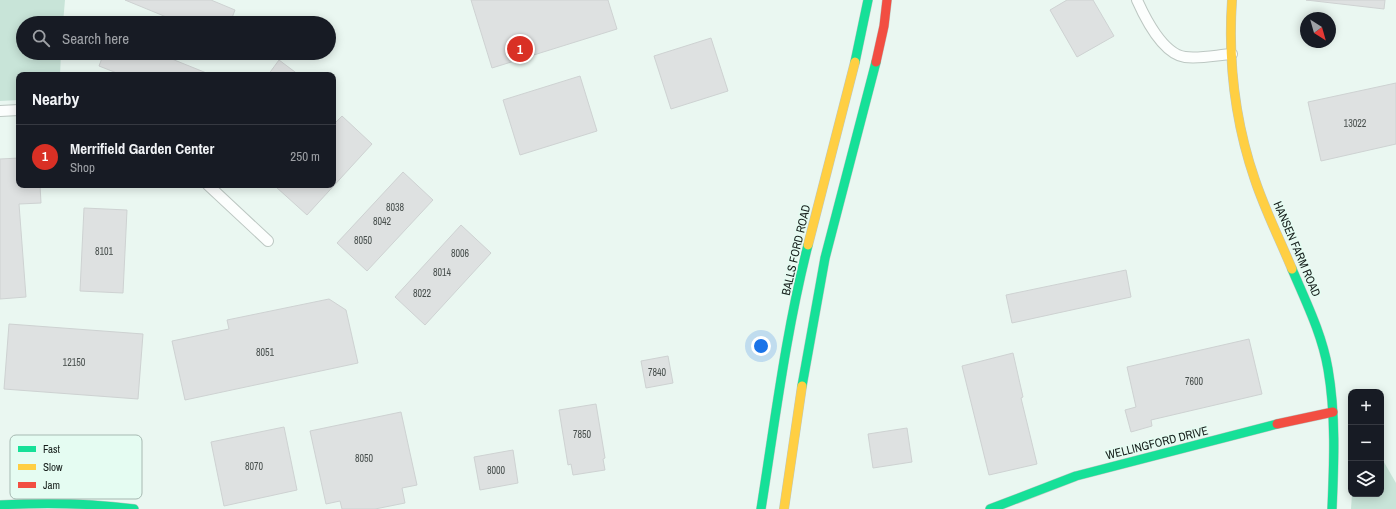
<!DOCTYPE html>
<meta charset="utf-8">
<style>
body{margin:0;font-family:"Archivo Narrow",sans-serif;background:#20242c;color:#f1f3f6}
.controls{position:absolute;right:12px;bottom:12px;display:grid;overflow:hidden;border-radius:8px;box-shadow:0 2px 10px #0003}
.controls button{width:36px;height:36px;display:grid;place-items:center;padding:0;border:0;border-bottom:1px solid #363941;background:#171b24;color:#f1f3f6;font:20px sans-serif}
.compass{position:absolute;left:1300px;top:12px;width:36px;height:36px;border-radius:50%;background:#171b24;box-shadow:0 2px 10px #0003;rotate:143deg}
.you{position:absolute;left:761px;top:346px;width:14px;height:14px;margin:-10px;border:3px solid #fff;border-radius:50%;background:#1a73e8;box-shadow:0 0 0 6px #1a73e833}
.badge{display:grid;place-items:center;width:26px;height:26px;border-radius:50%;background:#d93025;color:#fff;font-size:13px;font-weight:700}
.pin{position:absolute;translate:-50% -50%;border:2px solid #fff;box-shadow:0 1px 4px #0006}
.list{margin:0;padding:0;list-style:none}
h2{display:flex;justify-content:space-between;align-items:center;height:52px;margin:0;padding:0 16px;font-size:17px}
h2 small{font-size:13px;font-weight:400;color:#9ea1a6}
.list li{display:grid;grid-template-columns:26px 1fr auto;gap:12px;align-items:center;box-sizing:border-box;height:64px;padding:0 16px;border-top:1px solid #363941}
.list b{display:block;font-size:15px;white-space:nowrap}
.list p{margin:0;font-size:13px;white-space:nowrap;color:#9ea1a6}
.list em{font-size:13px;font-style:normal;color:#9ea1a6}
.icon{flex:none;width:22px;height:22px;fill:none;stroke:currentColor;stroke-width:2;stroke-linecap:round;stroke-linejoin:round}
.map{position:relative;flex:none;width:1396px;height:509px;overflow:hidden}
.search{position:absolute;background:#171b24;box-shadow:0 2px 10px #0003;left:16px;top:16px;width:320px;height:44px;display:flex;align-items:center;gap:10px;box-sizing:border-box;padding:0 14px;border-radius:22px;color:#9ea1a6;font-size:15px}
.panel{position:absolute;background:#171b24;box-shadow:0 2px 10px #0003;left:16px;top:72px;width:320px;height:116px;border-radius:8px}
.map>svg:first-child{display:block}
</style>
<div class="map">
<svg width="1396" height="509" viewBox="0 0 1396 509">
<rect width="100%" height="100%" fill="#eaf7f1"/>
<!-- green -->
<g fill="#c8e4d8">
<path d="M0 0H65L63 23H23V53H61L60 75H19V100L0 101Z"/>
<path d="M1381 457 1396 483V509H1351L1352 494H1381Z"/>
</g>
<!-- building -->
<g fill="#dee1e1" stroke="#ced2d2">
<path d="M125 0H211L235 10 230 23H181Z"/>
<path d="M471 0H608L617 29 492 68Z"/>
<path d="M1067 0H1093L1114 36 1077 57 1050 10Z"/>
<path d="M1306 0H1385L1384 9Z"/>
<path d="M711 38 728 91 671 109 654 56Z"/>
<path d="M104 53H157L209 74 122 75 99 66Z"/>
<path d="M279 60 299 75H268Z"/>
<path d="M580 76 597 131 520 155 503 100Z"/>
<path d="M1396 83V144L1321 161 1308 102Z"/>
<path d="M342 116 372 144 307 215 276 187 278 185H333V125Z"/>
<path d="M19 158V185H40L41 203 19 204 26 297 0 299V159Z"/>
<path d="M403 172 433 200 367 271 337 243Z"/>
<path d="M84 208 127 210 123 293 80 291Z"/>
<path d="M461 225 491 253 425 325 395 297Z"/>
<path d="M1126 270 1131 297 1012 323 1006 295Z"/>
<path d="M329 299 346 310 358 363 185 400 172 341 229 329 227 320Z"/>
<path d="M9 324 143 334 138 399 4 389Z"/>
<path d="M1249 339 1262 394 1151 420 1152 426 1131 432 1125 410 1136 407 1127 367Z"/>
<path d="M1013 353 1023 397 1021 398 1037 464 989 475 962 366Z"/>
<path d="M668 356 673 383 646 388 641 361Z"/>
<path d="M596 404 605 458 603 459 605 470 573 475 571 464 568 465 559 410Z"/>
<path d="M401 412 417 485 402 488 405 503 375 509H342L340 501 326 504 310 431Z"/>
<path d="M284 427 297 490 224 506 211 442Z"/>
<path d="M907 428 912 462 873 468 868 434Z"/>
<path d="M513 450 518 483 480 490 474 457Z"/>
</g>
<g fill="none" stroke-linecap="round" stroke-linejoin="round">
<!-- street casing -->
<g stroke="#bcc7c2" stroke-width="12">
<g id="street">
<path d="M1137 0C1145 18 1163 54 1185 57 1200 59 1217 55 1232 54"/>
<path d="M0 111 19 110"/>
<path d="M208 185 268 241"/>
</g>
</g>
<!-- fast casing -->
<g stroke="#bcc7c2" stroke-width="10">
<g id="fast">
<path d="M855 62 868 0"/>
<path d="M1292 269C1306 302 1322 334 1328 369 1336 415 1334 463 1332 509"/>
<path d="M802 386 825 258 876 62"/>
<path d="M0 505C45 502 89 503 134 509"/>
<path d="M761 509C775 421 786 331 808 245"/>
<path d="M990 509 1076 476 1277 424"/>
</g>
</g>
<!-- slow casing -->
<g stroke="#bcc7c2" stroke-width="10">
<g id="slow">
<path d="M1232 0C1228 60 1235 122 1255 180 1265 210 1280 240 1292 269"/>
<path d="M808 245 855 62"/>
<path d="M784 509 802 386"/>
</g>
</g>
<!-- jam casing -->
<g stroke="#bcc7c2" stroke-width="10">
<g id="jam">
<path d="M876 62 884 26 887 0"/>
<path d="M1277 424 1333 412"/>
</g>
</g>
<!-- street -->
<use href="#street" stroke="#fcfefd" stroke-width="10"/>
<!-- fast -->
<use href="#fast" stroke="#16e098" stroke-width="9"/>
<!-- slow -->
<use href="#slow" stroke="#ffcf43" stroke-width="9"/>
<!-- jam -->
<use href="#jam" stroke="#f24e42" stroke-width="9"/>
</g>
<g text-anchor="middle" dominant-baseline="central" stroke-width="3" stroke-linejoin="round" paint-order="stroke">
<!-- number labels -->
<g font-size="10" fill="#49504e">
<text x="1355" y="123">13022</text>
<text x="395" y="207">8038</text>
<text x="382" y="221">8042</text>
<text x="363" y="240">8050</text>
<text x="104" y="251">8101</text>
<text x="460" y="253">8006</text>
<text x="442" y="272">8014</text>
<text x="422" y="293">8022</text>
<text x="265" y="352">8051</text>
<text x="74" y="362">12150</text>
<text x="657" y="372">7840</text>
<text x="1194" y="381">7600</text>
<text x="582" y="434">7850</text>
<text x="364" y="458">8050</text>
<text x="254" y="466">8070</text>
<text x="496" y="470">8000</text>
</g>
<!-- street labels -->
<g font-size="12" fill="#161e1b" stroke="#e5fcf2">
<text transform="translate(1297 249) rotate(67)">HANSEN FARM ROAD</text>
<text transform="translate(796 250) rotate(-77)">BALLS FORD ROAD</text>
<text transform="translate(1157 443) rotate(-14)">WELLINGFORD DRIVE</text>
</g>
</g>
<!-- legend -->
<rect x="10" y="435" width="132" height="64" rx="6" fill="#e5fcf2" stroke="#a7b9b2" stroke-width="1"/>
<rect x="18" y="446" width="18" height="6" fill="#16e098"/>
<rect x="18" y="464" width="18" height="6" fill="#ffcf43"/>
<rect x="18" y="482" width="18" height="6" fill="#f24e42"/>
<g font-size="11" fill="#161e1b">
<text x="43" y="453">Fast</text>
<text x="43" y="471">Slow</text>
<text x="43" y="489">Jam</text>
</g>
</svg>
<div class="controls">
<button>+</button>
<button>−</button>
<button><svg class="icon" aria-label="layers" viewBox="0 0 24 24"><path d="M12 4l9 5-9 5-9-5zM3 14l9 5 9-5"/></svg></button>
</div>
<svg class="compass" viewBox="-18 -18 36 36"><path d="M0-13l5 13h-10z" fill="#e53935"/><path d="M0 13l5-13h-10z" fill="#9ea1a6"/></svg>
<div class="you"></div>
<div class="pin badge" style="left:520px;top:49px">1</div>
<div class="search"><svg class="icon" aria-label="search" viewBox="0 0 24 24"><circle cx="10" cy="10" r="6"/><path d="M15 15l6 6"/></svg>Search here</div>
<section class="panel">
<h2>Nearby<small></small></h2>
<ul class="list">
<li><span class="badge">1</span><div><b>Merrifield Garden Center</b><p>Shop</p></div><em>250 m</em></li>
</ul>
</section>
</div>
